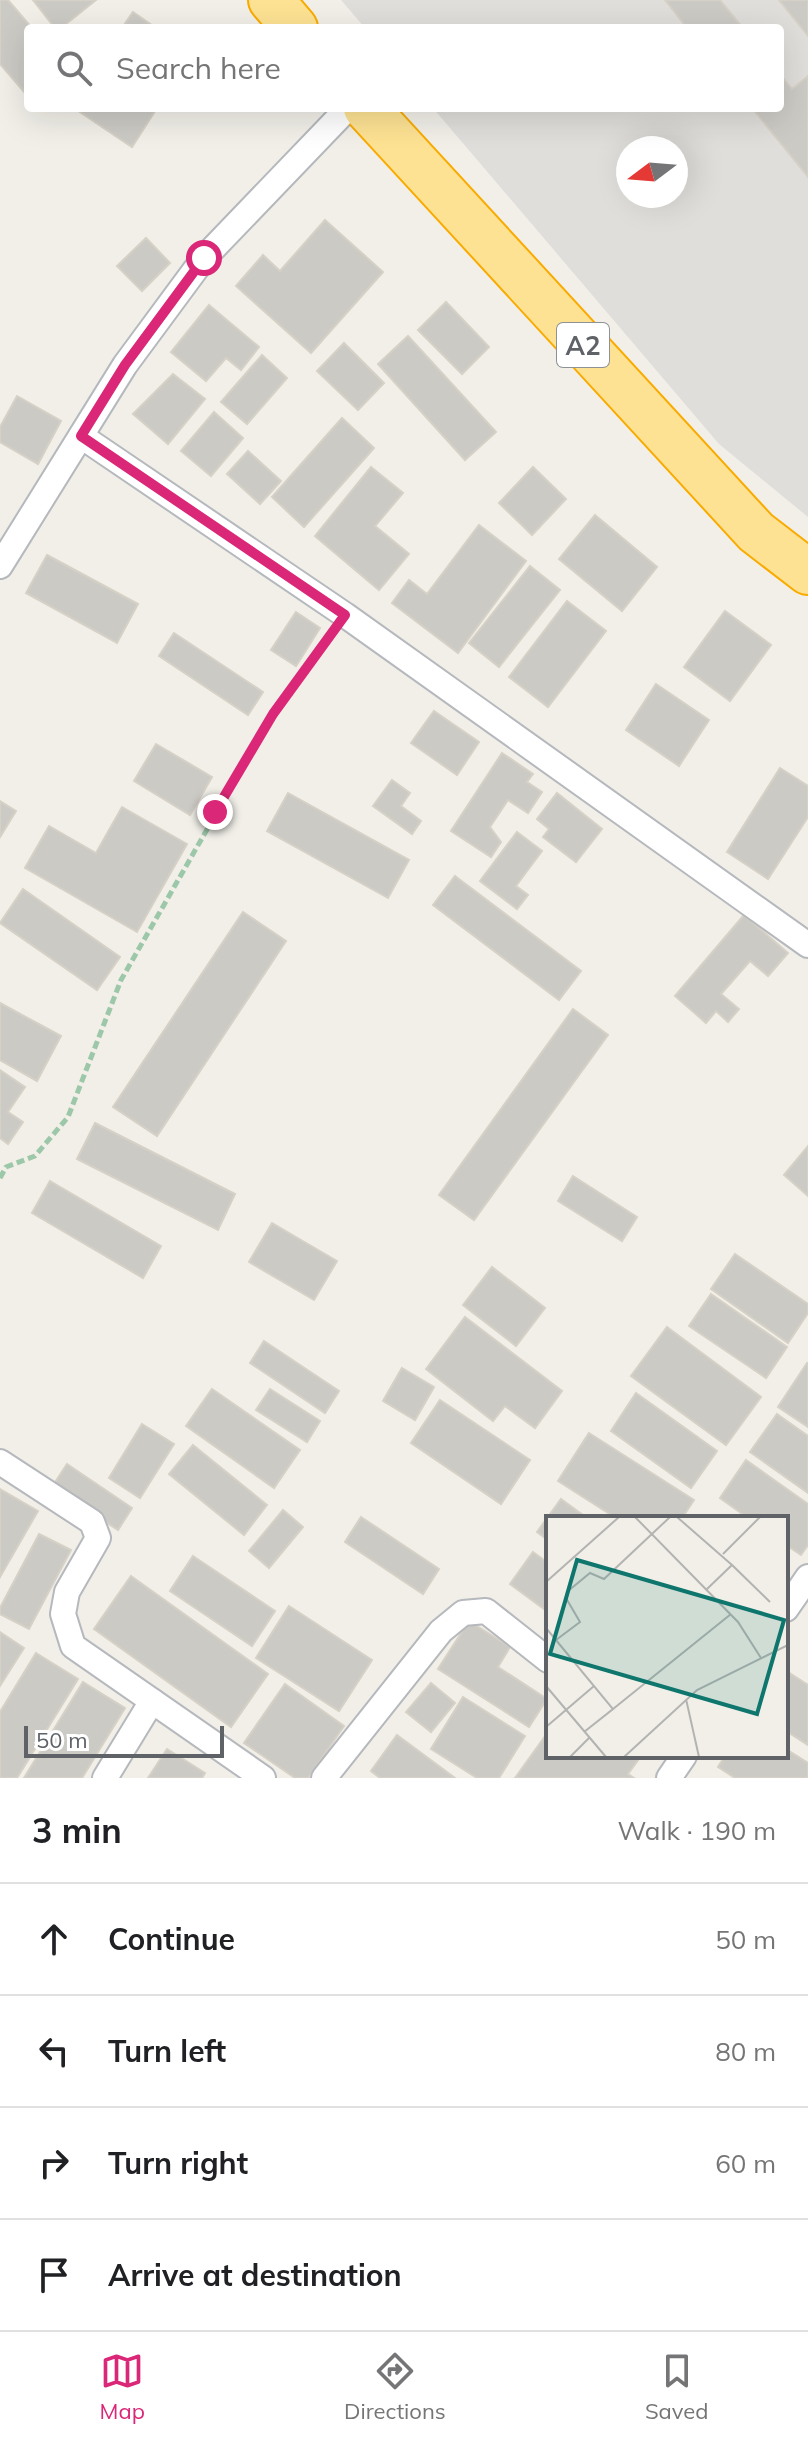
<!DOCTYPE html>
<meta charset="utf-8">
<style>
body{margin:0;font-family:Mulish,sans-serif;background:#f6f6f6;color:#202124}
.compass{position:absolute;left:616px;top:136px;width:72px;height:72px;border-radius:50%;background:#fff;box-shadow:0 8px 32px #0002;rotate:254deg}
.scale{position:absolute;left:24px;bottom:20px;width:200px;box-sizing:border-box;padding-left:8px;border:4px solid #5f6368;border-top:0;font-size:22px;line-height:28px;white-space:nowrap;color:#5f6368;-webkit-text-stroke:6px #fff;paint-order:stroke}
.stop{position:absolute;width:24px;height:24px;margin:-18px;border:6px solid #db2777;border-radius:50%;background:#fff}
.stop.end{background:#db2777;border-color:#fff;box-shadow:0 2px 8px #0008}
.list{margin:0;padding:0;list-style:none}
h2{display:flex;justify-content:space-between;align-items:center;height:104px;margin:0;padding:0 32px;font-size:34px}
h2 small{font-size:26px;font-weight:400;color:#757577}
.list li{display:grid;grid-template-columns:52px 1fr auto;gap:24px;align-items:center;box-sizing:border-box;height:112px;padding:0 32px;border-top:2px solid #e0e0e0}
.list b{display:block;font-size:30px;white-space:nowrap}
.list em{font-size:26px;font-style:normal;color:#757577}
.icon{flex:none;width:44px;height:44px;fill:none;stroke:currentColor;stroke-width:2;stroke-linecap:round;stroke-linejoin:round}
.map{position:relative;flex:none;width:808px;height:1778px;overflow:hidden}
.search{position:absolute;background:#fff;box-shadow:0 8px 32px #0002;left:24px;right:24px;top:24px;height:88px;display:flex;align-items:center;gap:20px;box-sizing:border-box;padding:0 28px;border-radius:8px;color:#757577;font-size:30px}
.sheet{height:552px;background:#fff}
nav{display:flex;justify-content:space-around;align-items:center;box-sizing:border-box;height:112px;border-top:2px solid #e0e0e0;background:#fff;font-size:22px;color:#757577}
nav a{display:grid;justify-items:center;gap:4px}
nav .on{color:#db2777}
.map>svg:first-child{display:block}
</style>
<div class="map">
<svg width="808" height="1778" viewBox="0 0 808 1778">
<rect width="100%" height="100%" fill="#f1efe8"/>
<!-- industrial -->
<path fill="#e0deda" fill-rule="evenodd" d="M341 0H808V517L719 444 433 108H780V28H365ZM628 148H676V196H628Z"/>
<!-- building -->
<g fill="#cccac5" stroke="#d6d1c6" stroke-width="2">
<path d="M0 0H8L32 28H28V90L25 93 0 64Z"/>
<path d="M33 0H96L61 28H55Z"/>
<path d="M665 0H720L743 28H687Z"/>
<path d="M779 0H808V36Z"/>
<path d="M133 12 156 28H122Z"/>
<path d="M780 74 792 89 808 76V177L752 108H780Z"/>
<path d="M74 108H157L132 147Z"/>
<path d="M325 220 383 272 311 353 236 286 263 255 280 271Z"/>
<path d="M146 238 170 263 142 291 117 266Z"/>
<path d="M446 302 489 347 462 374 418 330Z"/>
<path d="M209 305 259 347 241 370 226 358 206 381 171 352Z"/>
<path d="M408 336 496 432 465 460 378 364Z"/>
<path d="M344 343 384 383 358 410 317 371Z"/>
<path d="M262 355 287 378 247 424 221 402Z"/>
<path d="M173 374 205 399 168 444 133 414Z"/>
<path d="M17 396 61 421 38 464 0 442V427Z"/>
<path d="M214 412 243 438 211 476 181 451Z"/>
<path d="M342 418 374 448 304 527 272 497Z"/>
<path d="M248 451 281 481 260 504 227 474Z"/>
<path d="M371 467 403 493 375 526 409 554 379 590 315 536Z"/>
<path d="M533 467 566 499 532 535 499 503Z"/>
<path d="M595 515 657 567 622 611 559 559Z"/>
<path d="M479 525 526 561 458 653 392 603 409 580 427 594Z"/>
<path d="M47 555 138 604 117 643 26 593Z"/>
<path d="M530 566 560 590 499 667 469 643Z"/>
<path d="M567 601 606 631 548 707 509 677Z"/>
<path d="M725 611 771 645 730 701 684 667Z"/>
<path d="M296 612 320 628 296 666 271 650Z"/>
<path d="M174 633 263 692 248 715 159 656Z"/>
<path d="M656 684 709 720 679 766 626 730Z"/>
<path d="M434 711 479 742 457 775 411 743Z"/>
<path d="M156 744 212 777 190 815 134 781Z"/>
<path d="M502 753 533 774 527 782 542 792 528 813 508 800 490 827 501 842 491 857 451 831Z"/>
<path d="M780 768 808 786V817L768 879 727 852Z"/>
<path d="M392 780 410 793 401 806 421 821 412 834 373 806Z"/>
<path d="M288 793 409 860 388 898 267 831Z"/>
<path d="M557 793 602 829 576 862 543 837 549 829 537 819Z"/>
<path d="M0 801 16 811 0 837Z"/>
<path d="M122 807 187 844 137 932 25 868 49 826 96 853Z"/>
<path d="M517 832 542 851 516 886 528 895 517 909 480 881Z"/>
<path d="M455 876 581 971 559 1000 433 905Z"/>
<path d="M23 889 120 957 97 990 0 923Z"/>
<path d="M243 912 286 941 157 1136 113 1107Z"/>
<path d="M744 915 788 953 768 976 750 961 721 994 739 1009 728 1022 716 1011 706 1023 675 996Z"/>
<path d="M0 1003 61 1036 37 1081 0 1060Z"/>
<path d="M573 1009 608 1035 474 1220 439 1195Z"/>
<path d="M0 1070 25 1087 8 1112 23 1122 8 1144 0 1138Z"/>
<path d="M95 1123 235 1194 218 1230 77 1159Z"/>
<path d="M808 1146V1196L784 1175Z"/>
<path d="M573 1176 637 1217 622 1241 558 1201Z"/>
<path d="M50 1181 161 1246 143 1278 32 1213Z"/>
<path d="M272 1223 337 1261 314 1300 249 1262Z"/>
<path d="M735 1254 808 1304V1313L788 1343 711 1289Z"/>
<path d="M492 1267 545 1308 516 1346 463 1305Z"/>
<path d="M711 1294 787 1347 766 1378 689 1326Z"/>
<path d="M465 1317 562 1391 535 1428 505 1406 493 1421 426 1369Z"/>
<path d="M667 1327 761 1397 726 1445 631 1376Z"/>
<path d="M264 1341 339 1391 325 1413 250 1363Z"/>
<path d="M807 1363 808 1364V1427L778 1407Z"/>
<path d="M402 1368 434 1387 415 1420 383 1401Z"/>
<path d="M212 1389 300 1450 274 1488 186 1426Z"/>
<path d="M270 1389 320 1421 307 1442 256 1410Z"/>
<path d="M636 1393 717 1451 691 1488 611 1431Z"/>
<path d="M440 1400 530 1460 501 1504 411 1443Z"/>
<path d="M777 1414 808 1436V1493L750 1452Z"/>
<path d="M142 1424 174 1444 140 1498 109 1478Z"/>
<path d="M589 1433 694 1500 682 1518H616L558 1481Z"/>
<path d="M193 1445 267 1505 244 1535 169 1474Z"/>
<path d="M746 1460 808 1504V1545L801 1555 786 1545V1518H748L720 1498Z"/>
<path d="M67 1464 132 1508 118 1530 52 1487Z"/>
<path d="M0 1489 38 1511 0 1577Z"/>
<path d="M561 1499 587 1518H548V1540L537 1532Z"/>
<path d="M283 1510 303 1527 269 1568 249 1551Z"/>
<path d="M361 1517 439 1569 423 1594 345 1542Z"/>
<path d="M39 1534 71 1550 29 1629 0 1614V1608Z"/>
<path d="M533 1552 548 1563V1612L510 1584Z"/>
<path d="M193 1556 275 1611 252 1646 170 1591Z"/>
<path d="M131 1576 268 1674 231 1727 94 1629Z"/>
<path d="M289 1606 372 1660 339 1711 256 1658Z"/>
<path d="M469 1621 510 1647 498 1667 547 1699 529 1727 438 1669Z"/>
<path d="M0 1632 24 1648 0 1686Z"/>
<path d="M36 1653 78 1679 17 1778H0V1712Z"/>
<path d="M788 1672 808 1685V1745L786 1731Z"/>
<path d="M83 1682 125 1708 82 1778H24Z"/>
<path d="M431 1683 455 1703 431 1732 406 1712Z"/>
<path d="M285 1684 344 1726 308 1778H295L244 1743Z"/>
<path d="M463 1697 525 1736 499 1778H477L431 1749Z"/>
<path d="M548 1732V1756H641L628 1774 634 1778H515Z"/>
<path d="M397 1735 455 1778H380L371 1771Z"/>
<path d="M167 1749 205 1773 202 1778H148Z"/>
<path d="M786 1749 808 1763V1778H735L718 1767 725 1756H786Z"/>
</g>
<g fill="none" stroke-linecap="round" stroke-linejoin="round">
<!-- street casing -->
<g stroke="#b5b8bc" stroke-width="28">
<g id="street">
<path d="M81 436 345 615 808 945"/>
<path d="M0 566 125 365 204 258 348 108"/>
<path d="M0 1462 92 1522 98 1538 67 1592 63 1614 73 1646 263 1778"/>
<path d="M786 1609 808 1577"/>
<path d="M105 1778 152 1701"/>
<path d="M324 1778 441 1631 463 1613 486 1611 548 1660"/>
<path d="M669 1778 684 1756"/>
</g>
</g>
<!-- highway casing -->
<g stroke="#f9ab00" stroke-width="48">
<g id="highway">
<path d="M271 0 295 28"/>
<path d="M366 108 756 532 808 572"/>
</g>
</g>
<!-- path -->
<path stroke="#9cc7a9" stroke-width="5" stroke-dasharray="8 4" stroke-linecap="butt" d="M0 1178 6 1167 35 1156 68 1117 121 980 273 714 332 632"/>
<!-- street -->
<use href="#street" stroke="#fff" stroke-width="24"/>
<!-- highway -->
<use href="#highway" stroke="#fde293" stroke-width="44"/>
</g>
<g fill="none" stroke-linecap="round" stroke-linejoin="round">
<!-- route -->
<path stroke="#db2777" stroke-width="10" d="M204 258 125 365 81 436 345 615 273 714 215 812"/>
</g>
<g text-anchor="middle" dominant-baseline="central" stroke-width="7" stroke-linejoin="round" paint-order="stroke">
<!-- shield labels -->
<rect fill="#fff" stroke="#8f9295" stroke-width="2" x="557" y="323" width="52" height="44" rx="6"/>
<g font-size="26" font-weight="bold" fill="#5f6368">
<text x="583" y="345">A2</text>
</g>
</g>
<!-- overview -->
<g transform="translate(546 1516)">
<rect width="242" height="242" fill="#f1efe8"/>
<path fill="none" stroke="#b3b3b1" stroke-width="2" d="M89 1 192 106 215 142M131 1 186 49M177 38 214 1M0 66 73 1M161 73 186 49 224 86M0 112 67 193 38 216M10 124 34 106 20 82 22 75 44 57 58 63 124 1M0 170 60 241M140 183 153 241M67 193 185 98M0 211 48 170M24 241 43 222M78 241 151 174 242 129"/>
<path fill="#0f766e" fill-opacity="0.15" stroke="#0f766e" stroke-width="4" d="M31 44 238 104 211 198 4 138Z"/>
<rect width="242" height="242" fill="none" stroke="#5f6368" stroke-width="4"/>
</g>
</svg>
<svg class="compass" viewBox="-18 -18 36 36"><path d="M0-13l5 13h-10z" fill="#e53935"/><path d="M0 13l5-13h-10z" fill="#757577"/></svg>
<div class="scale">50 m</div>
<div class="stop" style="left:204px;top:258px"></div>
<div class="stop end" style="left:215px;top:812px"></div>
<div class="search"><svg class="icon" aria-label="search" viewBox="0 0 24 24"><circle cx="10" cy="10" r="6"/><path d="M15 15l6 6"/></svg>Search here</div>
</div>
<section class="sheet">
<h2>3 min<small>Walk · 190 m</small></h2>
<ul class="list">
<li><svg class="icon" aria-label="ahead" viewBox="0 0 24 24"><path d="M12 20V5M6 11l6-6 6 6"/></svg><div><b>Continue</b></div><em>50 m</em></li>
<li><svg class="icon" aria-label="left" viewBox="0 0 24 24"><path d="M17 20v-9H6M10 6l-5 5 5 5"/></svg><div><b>Turn left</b></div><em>80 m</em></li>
<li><svg class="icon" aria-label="right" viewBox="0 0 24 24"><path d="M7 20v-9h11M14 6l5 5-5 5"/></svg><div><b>Turn right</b></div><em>60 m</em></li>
<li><svg class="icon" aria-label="arrive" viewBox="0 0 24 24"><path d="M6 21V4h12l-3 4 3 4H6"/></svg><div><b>Arrive at destination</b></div></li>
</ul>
</section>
<nav>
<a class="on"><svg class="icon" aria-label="map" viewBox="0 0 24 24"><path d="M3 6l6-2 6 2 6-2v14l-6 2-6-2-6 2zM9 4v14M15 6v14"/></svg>Map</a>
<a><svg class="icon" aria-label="directions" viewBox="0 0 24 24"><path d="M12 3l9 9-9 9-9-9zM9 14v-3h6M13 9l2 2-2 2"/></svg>Directions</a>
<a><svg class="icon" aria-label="saved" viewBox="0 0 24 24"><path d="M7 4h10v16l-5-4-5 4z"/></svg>Saved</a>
</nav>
